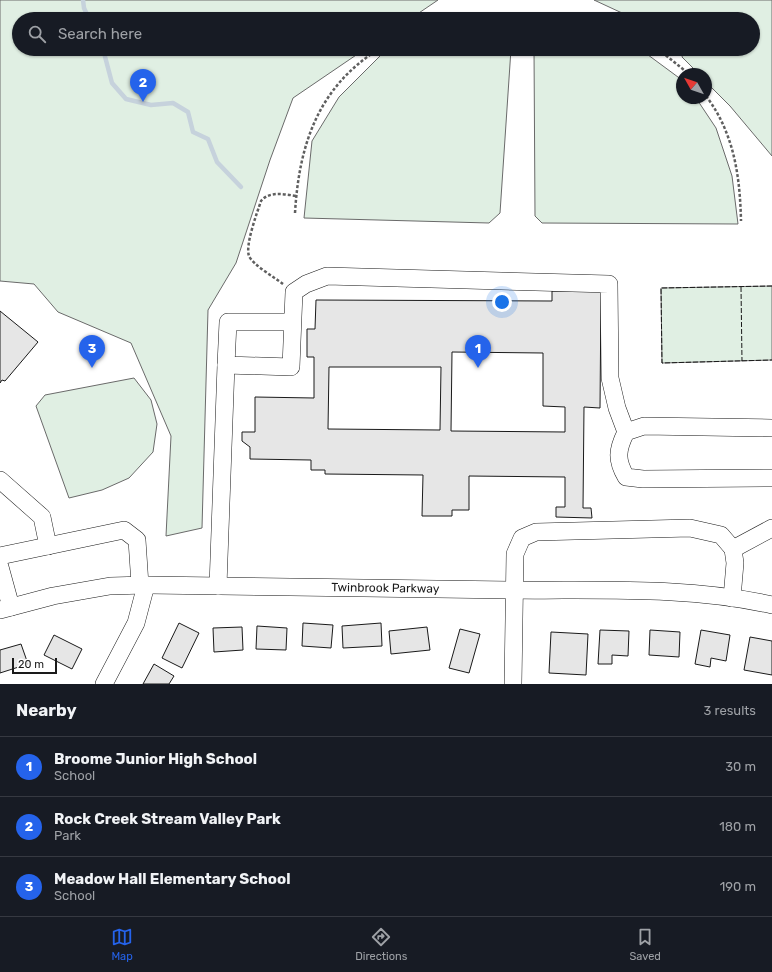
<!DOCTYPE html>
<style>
body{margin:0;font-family:Rubik,sans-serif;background:#242831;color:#f1f3f6}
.compass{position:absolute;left:676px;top:68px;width:36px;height:36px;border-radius:50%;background:#171b24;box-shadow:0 1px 3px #0004;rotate:310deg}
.scale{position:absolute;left:12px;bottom:10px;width:45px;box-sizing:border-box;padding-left:4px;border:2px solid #1a1a1a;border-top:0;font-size:11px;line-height:14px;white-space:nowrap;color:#1a1a1a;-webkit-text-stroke:3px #fff;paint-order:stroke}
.you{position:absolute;left:502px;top:302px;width:14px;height:14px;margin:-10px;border:3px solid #fff;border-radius:50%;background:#1a73e8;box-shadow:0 0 0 6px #1a73e833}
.badge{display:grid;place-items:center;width:26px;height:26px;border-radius:50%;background:#2563eb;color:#fff;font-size:13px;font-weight:700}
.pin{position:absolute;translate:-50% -33px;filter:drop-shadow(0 1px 2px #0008)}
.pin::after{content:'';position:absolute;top:21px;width:14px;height:12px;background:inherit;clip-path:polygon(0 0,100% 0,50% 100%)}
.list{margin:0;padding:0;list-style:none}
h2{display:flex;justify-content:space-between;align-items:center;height:52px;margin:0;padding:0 16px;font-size:17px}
h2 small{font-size:13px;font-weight:400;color:#9ea1a6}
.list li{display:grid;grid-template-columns:26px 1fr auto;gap:12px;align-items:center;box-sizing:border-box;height:60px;padding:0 16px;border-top:1px solid #363941}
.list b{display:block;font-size:15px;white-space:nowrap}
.list p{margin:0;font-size:13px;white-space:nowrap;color:#9ea1a6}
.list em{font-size:13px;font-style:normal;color:#9ea1a6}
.icon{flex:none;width:22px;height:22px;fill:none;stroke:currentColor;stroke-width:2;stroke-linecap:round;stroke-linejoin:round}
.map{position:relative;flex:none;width:772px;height:684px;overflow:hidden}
.search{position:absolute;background:#171b24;box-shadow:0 1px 3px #0004;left:12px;right:12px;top:12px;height:44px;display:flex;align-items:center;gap:10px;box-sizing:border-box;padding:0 14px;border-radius:22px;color:#9ea1a6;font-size:15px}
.sheet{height:232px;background:#171b24}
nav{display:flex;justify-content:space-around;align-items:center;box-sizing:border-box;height:56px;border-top:1px solid #363941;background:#171b24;font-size:11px;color:#9ea1a6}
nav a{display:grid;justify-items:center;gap:2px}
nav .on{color:#2563eb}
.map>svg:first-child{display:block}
</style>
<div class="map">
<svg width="772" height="684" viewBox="0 0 772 684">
<rect width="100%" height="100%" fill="#fff"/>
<!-- green -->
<g fill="#e0efe3" stroke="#6a6a6a">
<path d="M0 0H438L410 19H19V49H365L293 98 270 160 236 263 208 310 202 528 166 536 171 436 131 343 58 312 34 284 0 281Z"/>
<path d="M594 0H772V156L730 106 706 82V74H699L682 57 684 49H753V19H635Z"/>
<path d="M392 49H511L500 213 489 223 304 218 312 141 339 97 383 53Z"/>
<path d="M534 49H640L682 80V98H696L716 128 732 176 738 224 542 223 535 216Z"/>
<path d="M772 286V360L662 363 661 288Z"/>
<path d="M134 378 151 400 157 424 153 452 129 478 102 490 69 498 36 406 45 395Z"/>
</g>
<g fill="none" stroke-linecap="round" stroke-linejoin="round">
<!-- stream -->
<g stroke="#c6d2dc" stroke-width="4.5">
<path d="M83 0 84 8 89 19"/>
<path d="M103 49 112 83 126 99 151 105 173 103 188 112 193 132 208 139 217 162 241 187"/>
</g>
</g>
<!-- building -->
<g fill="#e6e6e6" stroke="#1a1a1a" fill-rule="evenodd">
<path d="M552 291H601L600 408 584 407 583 508H591L592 518 556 517V507H565V477L469 476V510H452V516H422L423 475 325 474V470H311V460L250 459V447L242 441V432H255V397L314 398V357H307V329H315L316 300 552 301ZM452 352 543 353V406L565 407V432L451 431ZM329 367H441L440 430 328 429Z"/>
<path d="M0 311 38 342 5 381 2 380 0 383Z"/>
<path d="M179 623 199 633 182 668 162 658Z"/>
<path d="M303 623 333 625 331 648 302 646Z"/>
<path d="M381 623 382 646 343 648 342 626Z"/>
<path d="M257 626 287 628 286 650 256 649Z"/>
<path d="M242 627 243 650 214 652 213 628Z"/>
<path d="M427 627 430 650 391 654 389 631Z"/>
<path d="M460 629 480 634 469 673 449 668Z"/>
<path d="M600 630 629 631 628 656 612 655V664H598Z"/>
<path d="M650 630 680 632 679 657 649 655Z"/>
<path d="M701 630 730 635 726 661 711 658 710 667 695 664Z"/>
<path d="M551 632 588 634 586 675 549 673Z"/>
<path d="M54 635 82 649 72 669 44 655Z"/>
<path d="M750 637 772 641V675L744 670Z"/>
<path d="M21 644 28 664 0 673V650Z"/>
<path d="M154 664 174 676 169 684H143Z"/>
</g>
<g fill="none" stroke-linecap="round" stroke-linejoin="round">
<!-- minor casing -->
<g stroke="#1a1a1a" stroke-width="18">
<g id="minor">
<path d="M292 322H228L226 365 291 367 294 292 306 284 327 276 609 284 610 378 617 408 626 432"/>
<path d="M772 428 644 426 626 432C617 450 616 460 626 477L643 479 772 478"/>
<path d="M0 480 42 517 48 546"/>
<path d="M733 549 772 528"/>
<path d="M0 556 124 530 137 540 140 585"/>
<path d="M0 567 11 607"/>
<path d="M218 586 226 365"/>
<path id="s1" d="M0 610 53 596 110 586 146 585C268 586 390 588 511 590 598 591 687 586 772 605"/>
<path d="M104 684 136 623 146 585"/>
<path d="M513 684 515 554 522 538 536 532 690 528 721 535 733 549 735 563 732 598"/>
</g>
</g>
<!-- path -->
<g stroke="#5f5f5f" stroke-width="2.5" stroke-dasharray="3 2" stroke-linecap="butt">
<path d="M446 19 464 15 565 19"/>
<path d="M658 49 689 74"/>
<path d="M706 96C734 133 740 176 741 221"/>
<path d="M295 213C299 145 318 87 379 49"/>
<path d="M283 284C274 277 253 265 249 256 245 245 257 213 261 201 269 191 284 194 296 196"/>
</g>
<!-- minor -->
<use href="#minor" stroke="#fff" stroke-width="17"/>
<!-- fence -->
<g stroke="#1a1a1a" stroke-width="1" stroke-dasharray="5 2" stroke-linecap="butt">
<path d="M772 286 661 288 662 363 772 360"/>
<path d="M741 287 742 361"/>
</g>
</g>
<g text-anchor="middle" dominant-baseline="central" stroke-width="3" stroke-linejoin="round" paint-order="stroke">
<!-- street labels -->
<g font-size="12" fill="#1a1a1a" stroke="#fff">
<text stroke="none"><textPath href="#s1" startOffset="388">Twinbrook Parkway</textPath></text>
</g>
</g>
</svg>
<svg class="compass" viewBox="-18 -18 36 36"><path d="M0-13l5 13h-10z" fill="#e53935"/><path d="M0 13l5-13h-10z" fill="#9ea1a6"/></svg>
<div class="scale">20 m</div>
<div class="you"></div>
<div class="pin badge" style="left:478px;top:368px">1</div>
<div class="pin badge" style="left:143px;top:102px">2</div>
<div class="pin badge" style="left:92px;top:368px">3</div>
<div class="search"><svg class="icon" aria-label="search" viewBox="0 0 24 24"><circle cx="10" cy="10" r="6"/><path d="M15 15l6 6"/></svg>Search here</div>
</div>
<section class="sheet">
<h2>Nearby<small>3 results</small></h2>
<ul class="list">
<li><span class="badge">1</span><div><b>Broome Junior High School</b><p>School</p></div><em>30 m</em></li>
<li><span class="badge">2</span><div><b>Rock Creek Stream Valley Park</b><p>Park</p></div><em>180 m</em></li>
<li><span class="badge">3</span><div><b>Meadow Hall Elementary School</b><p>School</p></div><em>190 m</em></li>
</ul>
</section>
<nav>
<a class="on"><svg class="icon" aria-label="map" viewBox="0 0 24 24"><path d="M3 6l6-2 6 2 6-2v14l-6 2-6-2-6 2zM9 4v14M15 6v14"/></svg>Map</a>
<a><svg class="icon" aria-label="directions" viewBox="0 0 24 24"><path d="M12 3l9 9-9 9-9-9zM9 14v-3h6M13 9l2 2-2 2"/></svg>Directions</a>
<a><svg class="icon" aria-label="saved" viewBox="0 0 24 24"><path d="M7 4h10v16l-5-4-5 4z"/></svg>Saved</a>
</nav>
